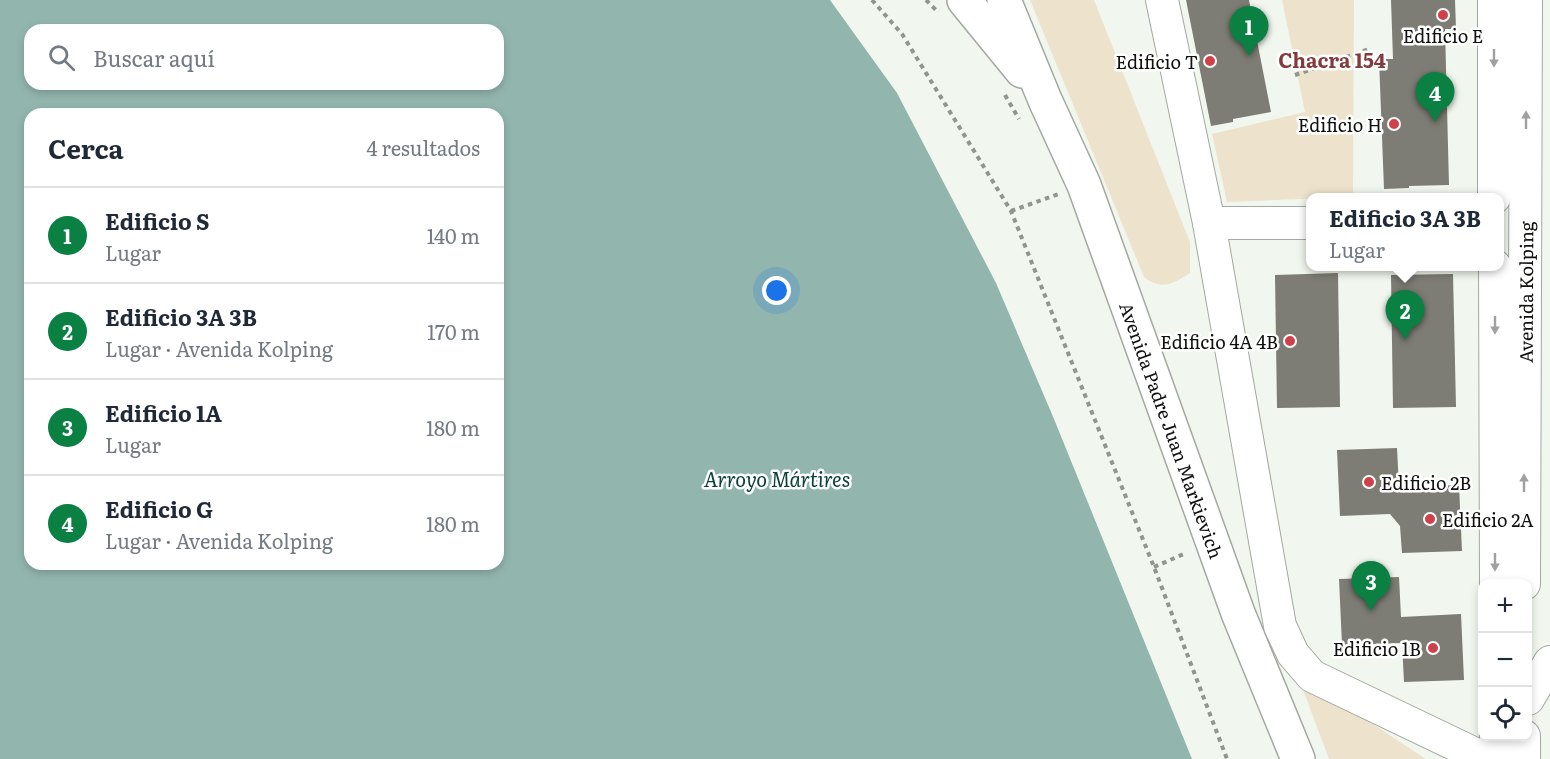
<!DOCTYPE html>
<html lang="es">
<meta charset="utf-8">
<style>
body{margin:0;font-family:Literata,serif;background:#f2f2f3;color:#1f2937}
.controls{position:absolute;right:18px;bottom:18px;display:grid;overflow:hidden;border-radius:12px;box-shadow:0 3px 9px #0003}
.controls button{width:54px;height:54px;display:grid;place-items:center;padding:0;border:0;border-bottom:2px solid #e0e1e3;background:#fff;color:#1f2937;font:30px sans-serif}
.you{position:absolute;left:777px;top:291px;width:21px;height:21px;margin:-15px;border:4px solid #fff;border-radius:50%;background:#1a73e8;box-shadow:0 0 0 9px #1a73e833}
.badge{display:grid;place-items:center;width:39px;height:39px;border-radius:50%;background:#0b8043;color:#fff;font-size:20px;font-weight:700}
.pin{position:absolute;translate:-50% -50px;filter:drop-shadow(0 2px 3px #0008)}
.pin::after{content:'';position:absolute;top:32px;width:21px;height:18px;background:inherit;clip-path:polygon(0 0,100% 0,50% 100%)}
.popup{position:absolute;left:1306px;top:193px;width:198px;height:78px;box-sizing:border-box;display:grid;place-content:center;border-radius:12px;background:#fff;filter:drop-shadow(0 2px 4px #0005);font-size:20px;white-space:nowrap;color:#747a83}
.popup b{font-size:22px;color:#1f2937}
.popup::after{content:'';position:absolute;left:50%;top:100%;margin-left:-12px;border:12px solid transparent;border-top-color:#fff}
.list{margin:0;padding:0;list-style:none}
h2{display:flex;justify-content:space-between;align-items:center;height:78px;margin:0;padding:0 24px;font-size:26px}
h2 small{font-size:20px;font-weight:400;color:#747a83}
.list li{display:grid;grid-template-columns:39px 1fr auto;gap:18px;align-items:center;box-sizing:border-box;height:96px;padding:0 24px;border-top:2px solid #e0e1e3}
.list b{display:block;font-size:22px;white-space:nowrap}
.list p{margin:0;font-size:20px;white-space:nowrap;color:#747a83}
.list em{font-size:20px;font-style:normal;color:#747a83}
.icon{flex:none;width:33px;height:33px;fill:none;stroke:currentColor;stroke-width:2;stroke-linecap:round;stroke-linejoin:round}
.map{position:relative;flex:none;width:1550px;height:759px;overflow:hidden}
.search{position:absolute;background:#fff;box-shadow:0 3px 9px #0003;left:24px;top:24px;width:480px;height:66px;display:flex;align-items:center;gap:15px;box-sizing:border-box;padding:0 21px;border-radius:18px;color:#747a83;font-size:22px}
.panel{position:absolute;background:#fff;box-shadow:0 3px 9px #0003;left:24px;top:108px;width:480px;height:462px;border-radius:18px}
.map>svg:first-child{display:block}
</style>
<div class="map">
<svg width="1550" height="759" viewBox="0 0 1550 759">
<rect width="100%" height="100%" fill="#f1f7ee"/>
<!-- green -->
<g fill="#ede3cc">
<path d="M1030 0H1094L1190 242V273C1172 284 1162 291 1144 277Z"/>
<path d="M1282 0H1354L1353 197 1227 202 1212 134 1305 112Z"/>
<path d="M1297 674 1426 759H1329Z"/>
</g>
<!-- water -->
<path fill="#92b6ae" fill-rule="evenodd" d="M0 0H830L897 93 996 283 1054 419 1192 759H0ZM30 30H498V84H30ZM30 114H498V564H30Z"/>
<!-- building -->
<g fill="#7d7d75">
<path d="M1186 0H1249L1271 112 1233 119V122L1211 126Z"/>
<path d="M1391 0H1455L1456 29H1445L1449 185 1409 186V188L1384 189 1379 59H1393Z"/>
<path d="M1338 273 1340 407 1277 408 1275 275Z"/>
<path d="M1453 274 1456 407 1393 408 1391 275Z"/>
<path d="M1397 448 1399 487 1459 485 1462 551 1402 553 1400 526 1390 514 1340 516 1337 450Z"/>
<path d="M1399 577 1401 617 1461 614 1464 680 1404 682 1402 643 1342 645 1339 579Z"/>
</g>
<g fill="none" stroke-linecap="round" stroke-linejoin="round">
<!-- minor casing -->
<g stroke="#a3a8a0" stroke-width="34">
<g id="minor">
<path d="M1162 0 1209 223 1280 626 1293 654 1312 676 1475 754 1481 759"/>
<path d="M1494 0V198"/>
<path d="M1209 223H1310"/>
<path d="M1495 266 1496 584"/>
<path id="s1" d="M1524 584 1526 0"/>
<path d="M1528 699 1550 662"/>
<path d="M1496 736V759"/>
<path d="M1524 736V759"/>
</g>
</g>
<!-- major casing -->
<g stroke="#a3a8a0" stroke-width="36">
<g id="major">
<path d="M964 0 1022 71"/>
<path id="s2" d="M1004 0 1045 100 1084 185 1238 613 1298 759"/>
</g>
</g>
<!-- path -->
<g stroke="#90958e" stroke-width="4" stroke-dasharray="4.5 4.5" stroke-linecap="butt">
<path d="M872 0 902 34 1011 211 1154 567 1227 759"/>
<path d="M926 0 936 10"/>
<path d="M1295 75 1369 49"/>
<path d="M1005 95 1019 119"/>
<path d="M1011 211 1059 194"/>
<path d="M1154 567 1186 553"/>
</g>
<!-- minor -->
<use href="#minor" stroke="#fff" stroke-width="32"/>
<!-- major -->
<use href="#major" stroke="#fff" stroke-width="33"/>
</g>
<!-- one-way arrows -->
<defs><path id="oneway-solid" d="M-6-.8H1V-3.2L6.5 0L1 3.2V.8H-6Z" transform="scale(1.5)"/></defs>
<g fill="#9fa09f">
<use href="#oneway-solid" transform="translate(1494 58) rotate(90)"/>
<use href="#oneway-solid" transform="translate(1526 120) rotate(-90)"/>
<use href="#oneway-solid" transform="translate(1495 325) rotate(90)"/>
<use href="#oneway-solid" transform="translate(1524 483) rotate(-90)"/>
<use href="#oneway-solid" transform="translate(1495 562) rotate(90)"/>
</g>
<!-- markers -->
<g fill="#d0404a" stroke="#fff" stroke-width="2">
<circle cx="1443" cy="15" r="6"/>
<circle cx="1210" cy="61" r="6"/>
<circle cx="1394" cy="124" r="6"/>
<circle cx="1290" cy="341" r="6"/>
<circle cx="1369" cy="482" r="6"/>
<circle cx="1430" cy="519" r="6"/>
<circle cx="1433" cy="648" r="6"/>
</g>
<g text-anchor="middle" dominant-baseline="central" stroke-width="5" stroke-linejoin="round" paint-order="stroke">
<!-- poi labels -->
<g font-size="18" fill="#0f110e" stroke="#fff" text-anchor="end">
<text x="1443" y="35" text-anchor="middle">Edificio E</text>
<text x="1198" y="61">Edificio T</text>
<text x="1382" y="124">Edificio H</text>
<text x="1278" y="341">Edificio 4A 4B</text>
<text x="1381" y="482" text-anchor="start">Edificio 2B</text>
<text x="1442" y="519" text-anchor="start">Edificio 2A</text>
<text x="1421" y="648">Edificio 1B</text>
</g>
<!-- street labels -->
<g font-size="18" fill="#0f110e" stroke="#fff">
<text stroke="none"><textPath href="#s1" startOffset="292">Avenida Kolping</textPath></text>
<text stroke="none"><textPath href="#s2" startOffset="462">Avenida Padre Juan Markievich</textPath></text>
</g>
<!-- neighbourhood labels -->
<g font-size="20" font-weight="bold" fill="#833b3c" stroke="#fff">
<text x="1332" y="59">Chacra 154</text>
</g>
<!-- water labels -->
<g font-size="20" font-style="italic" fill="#0b4139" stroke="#fff">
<text x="777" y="478">Arroyo Mártires</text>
</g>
</g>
</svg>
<div class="controls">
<button>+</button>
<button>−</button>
<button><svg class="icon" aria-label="locate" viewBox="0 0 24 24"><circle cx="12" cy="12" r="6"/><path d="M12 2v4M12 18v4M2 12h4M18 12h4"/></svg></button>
</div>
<div class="you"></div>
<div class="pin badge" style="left:1249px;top:56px">1</div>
<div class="pin badge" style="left:1405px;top:340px">2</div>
<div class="popup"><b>Edificio 3A 3B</b>Lugar</div>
<div class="pin badge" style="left:1371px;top:611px">3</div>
<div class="pin badge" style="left:1435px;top:122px">4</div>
<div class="search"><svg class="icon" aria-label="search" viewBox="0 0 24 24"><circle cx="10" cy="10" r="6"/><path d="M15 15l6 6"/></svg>Buscar aquí</div>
<section class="panel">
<h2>Cerca<small>4 resultados</small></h2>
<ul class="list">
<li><span class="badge">1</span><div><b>Edificio S</b><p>Lugar</p></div><em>140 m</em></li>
<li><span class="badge">2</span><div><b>Edificio 3A 3B</b><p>Lugar · Avenida Kolping</p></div><em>170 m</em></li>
<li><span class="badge">3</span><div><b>Edificio 1A</b><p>Lugar</p></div><em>180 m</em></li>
<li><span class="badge">4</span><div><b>Edificio G</b><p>Lugar · Avenida Kolping</p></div><em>180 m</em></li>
</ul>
</section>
</div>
